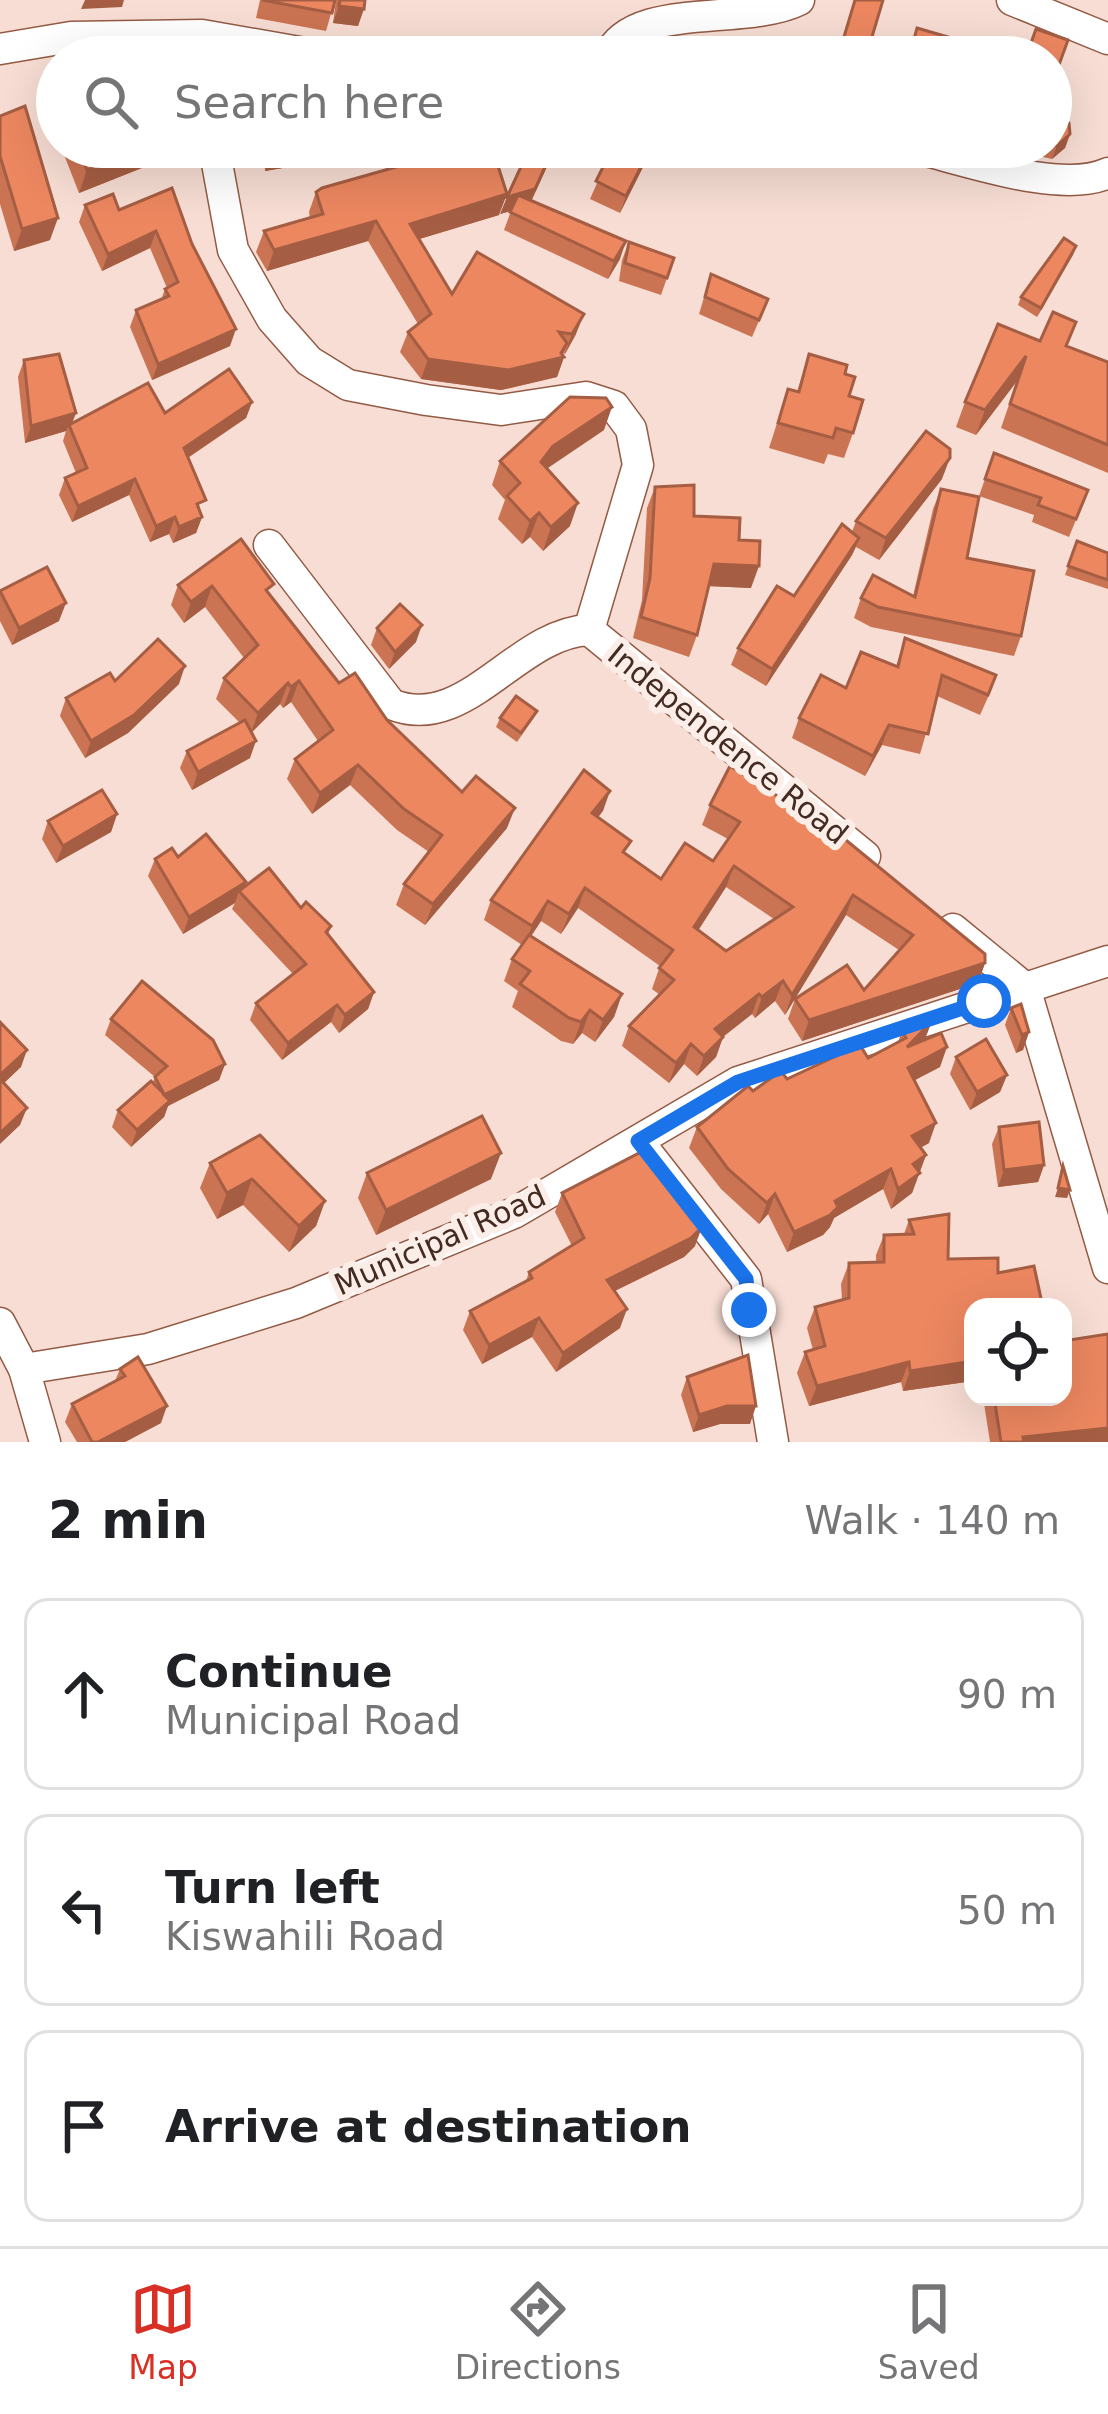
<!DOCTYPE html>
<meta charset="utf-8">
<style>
body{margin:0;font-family:"DejaVu Sans",sans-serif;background:#f6f6f6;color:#202124}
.controls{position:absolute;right:36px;bottom:36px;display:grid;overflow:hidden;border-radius:24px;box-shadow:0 12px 48px #0002}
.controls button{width:108px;height:108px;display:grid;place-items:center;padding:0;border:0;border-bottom:3px solid #e0e0e0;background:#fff;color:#202124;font:60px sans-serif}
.stop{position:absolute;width:36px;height:36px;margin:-27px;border:9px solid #1a73e8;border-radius:50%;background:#fff}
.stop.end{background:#1a73e8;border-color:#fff;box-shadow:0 3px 12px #0008}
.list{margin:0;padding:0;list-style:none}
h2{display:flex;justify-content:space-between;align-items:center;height:156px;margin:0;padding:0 48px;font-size:51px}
h2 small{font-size:39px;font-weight:400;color:#757577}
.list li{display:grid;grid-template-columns:78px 1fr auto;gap:36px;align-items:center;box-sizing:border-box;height:192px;margin:0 24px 24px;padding:0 24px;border:3px solid #e0e0e0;border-radius:24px}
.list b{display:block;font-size:45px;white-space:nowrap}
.list p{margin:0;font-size:39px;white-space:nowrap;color:#757577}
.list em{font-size:39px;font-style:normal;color:#757577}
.icon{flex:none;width:66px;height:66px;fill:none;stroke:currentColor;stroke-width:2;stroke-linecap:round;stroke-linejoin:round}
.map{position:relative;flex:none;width:1108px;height:1442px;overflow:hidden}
.search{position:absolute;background:#fff;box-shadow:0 12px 48px #0002;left:36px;right:36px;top:36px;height:132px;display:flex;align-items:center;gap:30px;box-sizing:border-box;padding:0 42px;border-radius:66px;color:#757577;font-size:45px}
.sheet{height:804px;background:#fff}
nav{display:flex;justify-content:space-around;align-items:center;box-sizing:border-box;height:168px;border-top:3px solid #e0e0e0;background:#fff;font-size:33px;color:#757577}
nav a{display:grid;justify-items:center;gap:6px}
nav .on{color:#d93025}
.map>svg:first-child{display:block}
</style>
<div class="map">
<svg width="1108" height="1442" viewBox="0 0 1108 1442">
<rect width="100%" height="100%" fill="#f7ddd3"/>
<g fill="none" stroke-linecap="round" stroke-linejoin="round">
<!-- minor casing -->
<g stroke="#935b45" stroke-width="33">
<g id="minor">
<path d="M1012 0 1108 39"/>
<path d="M0 49 71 37 202 35 328 57"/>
<path d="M608 57C632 0 744 27 799 0"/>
<path d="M214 147 233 250 272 319 309 361 348 385 426 400 501 410 586 397 614 406 631 429 638 465 589 630"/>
<path d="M911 147C962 159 1061 195 1108 173"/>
<path d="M269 545 391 704C465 735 516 633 589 630L865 856"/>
<path d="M953 929 1025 988 1108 1268"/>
<path d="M638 1141 746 1279 773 1442"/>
<path d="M0 1323 24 1369 45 1442"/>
<path d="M24 1369 148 1349 296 1303 514 1213 738 1082 1108 961"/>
</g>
</g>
<!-- minor -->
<use href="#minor" stroke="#fff" stroke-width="30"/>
</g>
<!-- wall -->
<g fill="#cb7453" fill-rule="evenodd">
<path d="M260 0H335L326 31 256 18Z"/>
<path d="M336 0H365L358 26 333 23Z"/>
<path d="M57 92V137L49 115Z"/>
<path d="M1051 107 1070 134 1065 148 1052 159 1039 156 1035 147H1051Z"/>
<path d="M0 116 50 240 14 251 0 204Z"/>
<path d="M61 147H171L167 158 79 193Z"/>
<path d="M263 147H329L324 161 265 171Z"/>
<path d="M429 147H460L499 215 419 239 452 294 576 334 565 354 563 353 564 357 557 377 501 390 421 379 400 352 408 332 418 324 368 241 267 271 256 252 264 231 310 218 309 212 316 192 431 157Z"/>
<path d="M556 147 531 201 620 259 608 279 504 230 511 211 500 214Z"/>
<path d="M613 147H653L620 213 590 199Z"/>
<path d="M172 188 230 346 152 380 130 327 136 310 161 300 165 289 167 288 150 248 102 271 79 222 85 205 119 210Z"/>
<path d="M629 242 674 258 661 295 619 281 622 260Z"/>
<path d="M1076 246 1037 317 1018 305 1021 297Z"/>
<path d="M711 274 761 316 752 337 699 314Z"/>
<path d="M1040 341 1067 347 1108 362V473L1001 428 1017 381 976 435 956 427 965 402Z"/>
<path d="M809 354 845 374 849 396 853 433 844 458 828 454 824 464 769 448 788 389 797 392Z"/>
<path d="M24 360 73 423 252 402 246 418 188 458 202 517 196 533 173 543 169 534 150 542 129 495 72 522 59 495 65 478 76 473 63 441 66 431 25 443 18 377Z"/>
<path d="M604 430 547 468 570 526 543 551 530 537 522 544 498 519 505 500 492 485 500 461Z"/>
<path d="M994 453 1088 490 1069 537 1032 522 1034 515 979 496Z"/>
<path d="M942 479 879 560 856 547 852 555 766 686 731 665 738 648 794 596 852 532 856 521Z"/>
<path d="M655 487 694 516 739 540 751 588 709 586 697 635 689 657 633 638 642 600 647 508Z"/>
<path d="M941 489 967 558 1021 636 1014 656 871 627 854 618 861 598 913 596 933 509Z"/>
<path d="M241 539 270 596 339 683 387 720 462 792 507 828 425 925 396 905 404 884 429 852 397 830 350 785 312 814 287 779 295 759 318 741 291 702 283 708 280 704 251 733 250 758 192 790 180 768 187 751 240 723 216 699 224 678 244 658 205 607 184 623 171 605 178 585Z"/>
<path d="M1077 541 1108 553V589L1065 575Z"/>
<path d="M0 591 59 621 12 645 0 621Z"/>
<path d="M377 628 416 642 389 669 371 645Z"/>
<path d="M905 638 989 695 980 715 937 696 920 754 882 745 865 776 792 738 799 718 846 688 896 666Z"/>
<path d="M115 681 179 684 128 733 85 758 60 716 66 698Z"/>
<path d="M537 711 533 719 517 742 496 727 500 718Z"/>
<path d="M730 766 985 963 978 983 802 1041 788 1019 795 999 864 990 899 950 846 915 785 1015 775 1001 755 1018 752 1014 723 1037 716 1057 697 1076 684 1064 669 1083 622 1046 629 1026 660 995 652 989 660 966 578 908 561 934 541 921 531 936 622 994 614 1017 595 1042 582 1033 573 1044 561 1041 512 1007 518 991 504 981 512 959 522 945 484 920 491 900 603 811 598 817 626 854 661 879 713 861 728 839 702 825 710 805ZM726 887 774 919 726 951 698 930Z"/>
<path d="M117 814 111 832 56 863 42 839 48 821Z"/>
<path d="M178 857 245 887 301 908 331 926 328 935 374 992 368 1009 339 1033 331 1022 282 1060 250 1020 256 1003 293 974 232 909 235 903 183 934 148 876 155 859Z"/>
<path d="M1011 1008 1029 1032 1023 1050 1016 1053 1005 1025Z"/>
<path d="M111 1019 225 1064 219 1080 168 1106 164 1117 131 1147 112 1127 118 1110 153 1082 155 1077 105 1035Z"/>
<path d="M902 1031 925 1039 940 1067 914 1080 929 1143 920 1148 926 1155 912 1193 891 1209 883 1189 834 1218 830 1227 823 1235 787 1252 768 1214 759 1224 721 1189 689 1148 697 1127 753 1091 787 1079 868 1058 898 1042Z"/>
<path d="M956 1057 1007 1075 1000 1092 970 1110 950 1074Z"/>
<path d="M999 1127 1044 1165 1038 1182 998 1187 992 1144Z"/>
<path d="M210 1163 325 1201 316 1226 289 1252 243 1205 217 1219 200 1188Z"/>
<path d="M367 1173 491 1179 376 1235 358 1198Z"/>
<path d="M562 1193 695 1246 684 1257 615 1291 620 1328 556 1372 532 1337 482 1364 463 1330 470 1311 526 1281 529 1272 572 1246 555 1212Z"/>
<path d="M909 1220 948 1259 998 1273 1042 1303 1054 1307H973V1381L903 1391 901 1382 809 1406 797 1373 805 1352 813 1350 807 1328 815 1307 842 1300 841 1284 849 1263 876 1262V1255L884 1235 904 1234Z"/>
<path d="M120 1369 161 1423 125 1442H77L65 1422 72 1404 115 1381Z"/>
<path d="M687 1377 750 1424H720L693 1432 681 1395Z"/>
<path d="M983 1397H1063L1108 1442H990Z"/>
</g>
<!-- shaded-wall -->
<g fill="#a55e43">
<path d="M85 0H124L122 7 81 9Z"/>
<path d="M339 6 364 9 358 26 333 23Z"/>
<path d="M1070 134 1065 148 1052 159 1057 146Z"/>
<path d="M146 147H171L167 158 79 193 87 170Z"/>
<path d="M310 147H329L324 161 265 171 272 154Z"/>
<path d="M554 147H556L529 206 500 214 507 197Z"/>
<path d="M651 147H653L620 213 626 196Z"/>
<path d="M507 194 499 215 403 244 410 224Z"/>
<path d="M58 218 50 240 14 251 22 229Z"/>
<path d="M376 221 368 241 267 271 274 250Z"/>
<path d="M156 231 150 248 102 271 108 254Z"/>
<path d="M626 241 620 259 608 279 614 261Z"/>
<path d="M1076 246 1073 255 1037 317 1041 308Z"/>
<path d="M584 314 576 334 565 354 572 334Z"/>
<path d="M236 329 230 346 152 380 158 364Z"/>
<path d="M567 343 561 358 564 357 557 377 501 390 421 379 428 359Z"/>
<path d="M1026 356 1017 381 976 435 985 410Z"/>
<path d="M252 402 246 418 178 464 184 448Z"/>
<path d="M612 407 604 430 545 470 541 462 553 446Z"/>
<path d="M76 413 70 429 69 425 66 431 25 443 31 426Z"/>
<path d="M950 458 942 479 879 560 886 538Z"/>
<path d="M135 479 129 495 72 522 78 506Z"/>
<path d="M578 503 570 526 543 551 551 527Z"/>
<path d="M539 513 530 537 522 544 530 521Z"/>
<path d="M175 517 169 534 150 542 156 526Z"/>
<path d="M202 517 196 533 173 543 179 527Z"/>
<path d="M859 538 852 555 766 686 772 669Z"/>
<path d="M714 564 759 566 751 588 706 586Z"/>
<path d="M212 586 205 607 184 623 191 602Z"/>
<path d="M66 603 59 621 12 645 19 628Z"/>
<path d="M422 625 416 642 389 669 395 652Z"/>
<path d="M185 666 179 684 128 733 85 758 91 741Z"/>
<path d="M299 681 291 702 283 708 291 687Z"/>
<path d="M288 683 280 704 251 733 258 713Z"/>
<path d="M889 725 882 745 865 776 873 756Z"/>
<path d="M256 741 250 758 192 790 198 772Z"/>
<path d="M358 765 350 785 312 814 320 793Z"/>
<path d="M610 791 603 811 585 833 592 813Z"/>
<path d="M515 808 507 828 425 925 433 904Z"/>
<path d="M117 814 111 832 56 863 63 846Z"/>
<path d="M734 866 726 887 687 948 694 927Z"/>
<path d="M246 882 242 895 239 891 235 903 183 934 189 917Z"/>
<path d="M585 888 578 908 561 934 569 914Z"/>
<path d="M853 895 846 915 785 1015 792 995Z"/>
<path d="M548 901 541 921 524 947 532 926Z"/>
<path d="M985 963 978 983 802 1041 809 1020Z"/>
<path d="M783 981 775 1001 755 1018 762 997Z"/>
<path d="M374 992 368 1009 339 1033 345 1015Z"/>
<path d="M622 994 614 1017 595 1042 603 1020Z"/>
<path d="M759 994 752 1014 707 1049 715 1029Z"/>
<path d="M337 1005 331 1022 282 1060 288 1043Z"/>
<path d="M590 1010 582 1033 573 1044 581 1022Z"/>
<path d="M932 1021 924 1042 907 1047Z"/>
<path d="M1029 1032 1023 1050 1016 1053 1022 1035Z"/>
<path d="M723 1037 716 1057 697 1076 704 1056Z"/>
<path d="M691 1044 684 1064 669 1083 676 1063Z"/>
<path d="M947 1047 940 1067 900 1088 908 1068Z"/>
<path d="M27 1050 21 1067 0 1087V1075Z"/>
<path d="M225 1064 219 1080 168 1106 164 1117 131 1147 137 1130 164 1095Z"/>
<path d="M1007 1075 1000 1092 970 1110 977 1092Z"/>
<path d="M27 1108 20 1125 0 1144V1133Z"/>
<path d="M936 1123 929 1143 905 1156 912 1136Z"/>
<path d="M501 1153 491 1179 376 1235 386 1210Z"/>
<path d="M926 1155 912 1193 891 1209 898 1189 913 1164Z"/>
<path d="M1044 1165 1038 1182 998 1187 1004 1170Z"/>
<path d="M891 1169 883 1189 834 1218 830 1227 823 1235 787 1252 794 1232 835 1201Z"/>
<path d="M252 1179 243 1205 217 1219 227 1193Z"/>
<path d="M1058 1188 1070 1190 1067 1198 1055 1197Z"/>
<path d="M775 1194 768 1214 759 1224 767 1203Z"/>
<path d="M325 1201 316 1226 289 1252 299 1226Z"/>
<path d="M702 1227 695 1246 684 1257 600 1298 607 1280Z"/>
<path d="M627 1309 620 1328 556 1372 563 1353Z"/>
<path d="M539 1318 532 1337 482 1364 489 1345Z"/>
<path d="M973 1361V1381L903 1391 910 1371Z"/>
<path d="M909 1362 901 1382 809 1406 817 1386Z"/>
<path d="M167 1406 161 1423 125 1442H98Z"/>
<path d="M727 1406H756L750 1424H720L693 1432 699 1415Z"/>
<path d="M1108 1428V1442H1021L1023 1437Z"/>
</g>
<!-- building -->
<g fill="#ec8760" stroke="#a55e43" stroke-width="3" fill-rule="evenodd">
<path d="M262 0H335L332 13Z"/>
<path d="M340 0H365L364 9 339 6Z"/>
<path d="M855 0H883L866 57H838Z"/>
<path d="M917 28 1017 57H909Z"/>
<path d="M1036 29 1068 40 1051 87V57H1026Z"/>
<path d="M794 39H803L829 57H786L784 53Z"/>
<path d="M25 106 58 218 22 229 0 156V116Z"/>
<path d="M1051 107 1069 123 1070 134 1057 146 1051 144Z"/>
<path d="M78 147H146L87 170Z"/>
<path d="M271 147H310L272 154Z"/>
<path d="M440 147H460V149L468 147H492L507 194 410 224 452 294 477 252 584 314 572 334 559 332 567 343 561 353 564 357 508 370 428 359 408 332 431 314 376 221 274 250 264 231 323 214 316 192 322 188 442 154Z"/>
<path d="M530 147H554L535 189 507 197Z"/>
<path d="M613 147H651L626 196 596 181Z"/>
<path d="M172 188 192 244 236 329 158 364 136 310 169 296 165 289 178 282 156 231 108 254 85 205 113 194 119 210Z"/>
<path d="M518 195 626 241 614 261 510 212Z"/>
<path d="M1064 238 1076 246 1041 308 1021 297Z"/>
<path d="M629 242 674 258 667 278 625 263Z"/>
<path d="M711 274 768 299 759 320 705 297Z"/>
<path d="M1053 312 1076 322 1066 346 1108 362V445L1010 404 1026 356 985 410 965 402 998 324 1040 341Z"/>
<path d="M59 354 76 413 31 426 24 360Z"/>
<path d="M809 354 847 365 845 374 855 377 849 396 863 400 853 433 836 428 833 438 778 423 788 389 799 392Z"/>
<path d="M229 369 252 402 184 448 206 500 197 504 202 517 179 527 175 517 156 526 135 479 78 506 65 478 87 468 69 425 148 383 165 413Z"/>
<path d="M570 397 606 398 612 407 553 446 541 462 578 503 551 527 539 513 530 521 507 496 520 483 500 461Z"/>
<path d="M926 431 950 449V458L886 538 856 521Z"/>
<path d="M994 453 1088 490 1076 519 1038 505 1041 498 985 479Z"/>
<path d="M694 485V516L740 518 739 540 760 541 759 566 714 564 697 635 641 617 650 578 655 487Z"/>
<path d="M941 489 979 497 967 558 1034 571 1021 636 878 607 861 598 873 575 915 597Z"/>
<path d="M842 524 859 538 772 669 738 648 777 586 794 596Z"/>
<path d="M241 539 274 584 266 590 339 683 355 673 387 720 462 792 476 776 515 808 433 904 404 884 442 835 404 809 358 765 320 793 295 759 333 730 299 681 291 687 288 683 258 713 224 678 258 645 212 586 191 602 178 585Z"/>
<path d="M1077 541 1108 553V580L1068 566Z"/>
<path d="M47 567 66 603 19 628 0 591Z"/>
<path d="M400 604 422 625 395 652 377 628Z"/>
<path d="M905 638 996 675 988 695 942 675 928 734 889 725 873 756 799 718 821 675 846 688 861 652 898 667Z"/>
<path d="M158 639 185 666 134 715 91 741 66 698 110 673 115 681Z"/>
<path d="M516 696 537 711 521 733 500 718Z"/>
<path d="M245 720 256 741 198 772 187 751Z"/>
<path d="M730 766 841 836 985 954V963L809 1020 795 999 847 965 864 990 913 935 853 895 792 995 783 981 762 997 759 994 715 1029 723 1037 704 1056 691 1044 676 1063 629 1026 674 980 659 968 673 950 585 888 569 914 548 901 532 926 491 900 584 770 610 791 592 813 631 841 623 852 661 879 685 843 713 861 740 822 710 805ZM734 866 793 907 726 951 694 927Z"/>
<path d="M102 790 117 814 63 846 48 821Z"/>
<path d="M206 834 246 882 189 917 155 859 172 848 178 857Z"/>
<path d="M269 868 301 908 306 902 331 926 326 932 374 992 345 1015 337 1005 288 1043 256 1003 306 964 239 891Z"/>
<path d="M529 935 622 994 603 1020 590 1010 581 1022 569 1018 520 984 530 971 512 959Z"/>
<path d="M142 981 213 1040 225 1064 164 1095 170 1101 137 1130 118 1110 151 1081 164 1094 155 1077 167 1066 111 1019Z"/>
<path d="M1021 1004 1029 1032 1022 1035 1011 1008Z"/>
<path d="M932 1021 907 1047 941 1033 947 1047 908 1068 936 1123 912 1136 926 1155 913 1164 920 1173 898 1189 891 1169 835 1201 838 1207 830 1215 794 1232 775 1194 767 1203 728 1169 697 1127 748 1086 753 1091 781 1071 787 1079 860 1045 868 1058 906 1038 902 1031Z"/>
<path d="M0 1022 27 1050 0 1075Z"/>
<path d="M986 1039 1007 1075 977 1092 956 1057Z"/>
<path d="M0 1079 27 1108 0 1133Z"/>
<path d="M482 1116 501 1153 386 1210 367 1173Z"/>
<path d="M1039 1122 1044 1165 1004 1170 999 1127Z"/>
<path d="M260 1135 325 1201 299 1226 252 1179 227 1193 210 1163Z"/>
<path d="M643 1151 702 1227 691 1238 607 1280 627 1309 563 1353 539 1318 489 1345 470 1311 532 1278 529 1272 584 1238 562 1193Z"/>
<path d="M1063 1166 1070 1190 1058 1188Z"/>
<path d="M949 1214 948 1259 998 1258V1273L1034 1266 1042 1303 1053 1301 1054 1307H973V1361L910 1371 909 1362 817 1386 805 1352 825 1346 815 1307 849 1298V1263L884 1262V1235L914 1234 909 1220Z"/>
<path d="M1108 1334V1428L1023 1437 1024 1442H1001L994 1397H1063V1341Z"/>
<path d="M748 1355 756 1406H727L699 1415 687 1377Z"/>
<path d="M138 1357 167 1406 98 1442H92L72 1404 125 1376 120 1369Z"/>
</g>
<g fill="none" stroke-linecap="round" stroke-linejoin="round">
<!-- route -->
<path stroke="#1a73e8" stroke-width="15" d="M749 1310 746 1279 638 1141 738 1082 984 1001"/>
</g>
<g text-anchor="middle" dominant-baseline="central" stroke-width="12" stroke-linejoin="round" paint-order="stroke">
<!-- street labels -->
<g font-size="30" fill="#442b22" stroke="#fbede8">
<text transform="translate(728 744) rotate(39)">Independence Road</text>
<text transform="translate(440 1240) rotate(-24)">Municipal Road</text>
</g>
</g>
</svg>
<div class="controls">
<button><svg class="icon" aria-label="locate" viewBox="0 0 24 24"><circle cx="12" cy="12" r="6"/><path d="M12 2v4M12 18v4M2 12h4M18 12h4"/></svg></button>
</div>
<div class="stop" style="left:984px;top:1001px"></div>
<div class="stop end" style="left:749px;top:1310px"></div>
<div class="search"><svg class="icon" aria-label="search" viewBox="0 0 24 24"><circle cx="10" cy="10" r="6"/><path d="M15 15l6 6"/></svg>Search here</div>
</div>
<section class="sheet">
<h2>2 min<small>Walk · 140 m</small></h2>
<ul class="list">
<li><svg class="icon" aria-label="ahead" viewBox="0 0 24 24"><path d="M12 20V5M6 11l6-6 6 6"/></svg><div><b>Continue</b><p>Municipal Road</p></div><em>90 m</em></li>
<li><svg class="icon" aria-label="left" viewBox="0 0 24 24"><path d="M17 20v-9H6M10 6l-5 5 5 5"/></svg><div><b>Turn left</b><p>Kiswahili Road</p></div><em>50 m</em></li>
<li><svg class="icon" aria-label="arrive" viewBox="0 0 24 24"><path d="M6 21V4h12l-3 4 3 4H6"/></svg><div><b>Arrive at destination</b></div></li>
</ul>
</section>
<nav>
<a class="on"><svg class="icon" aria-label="map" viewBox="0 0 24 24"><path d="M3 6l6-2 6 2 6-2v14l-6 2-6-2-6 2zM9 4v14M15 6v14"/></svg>Map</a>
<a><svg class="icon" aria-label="directions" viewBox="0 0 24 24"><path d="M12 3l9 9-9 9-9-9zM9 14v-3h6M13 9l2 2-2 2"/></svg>Directions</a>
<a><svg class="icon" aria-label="saved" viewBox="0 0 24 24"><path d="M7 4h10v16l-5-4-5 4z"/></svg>Saved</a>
</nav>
